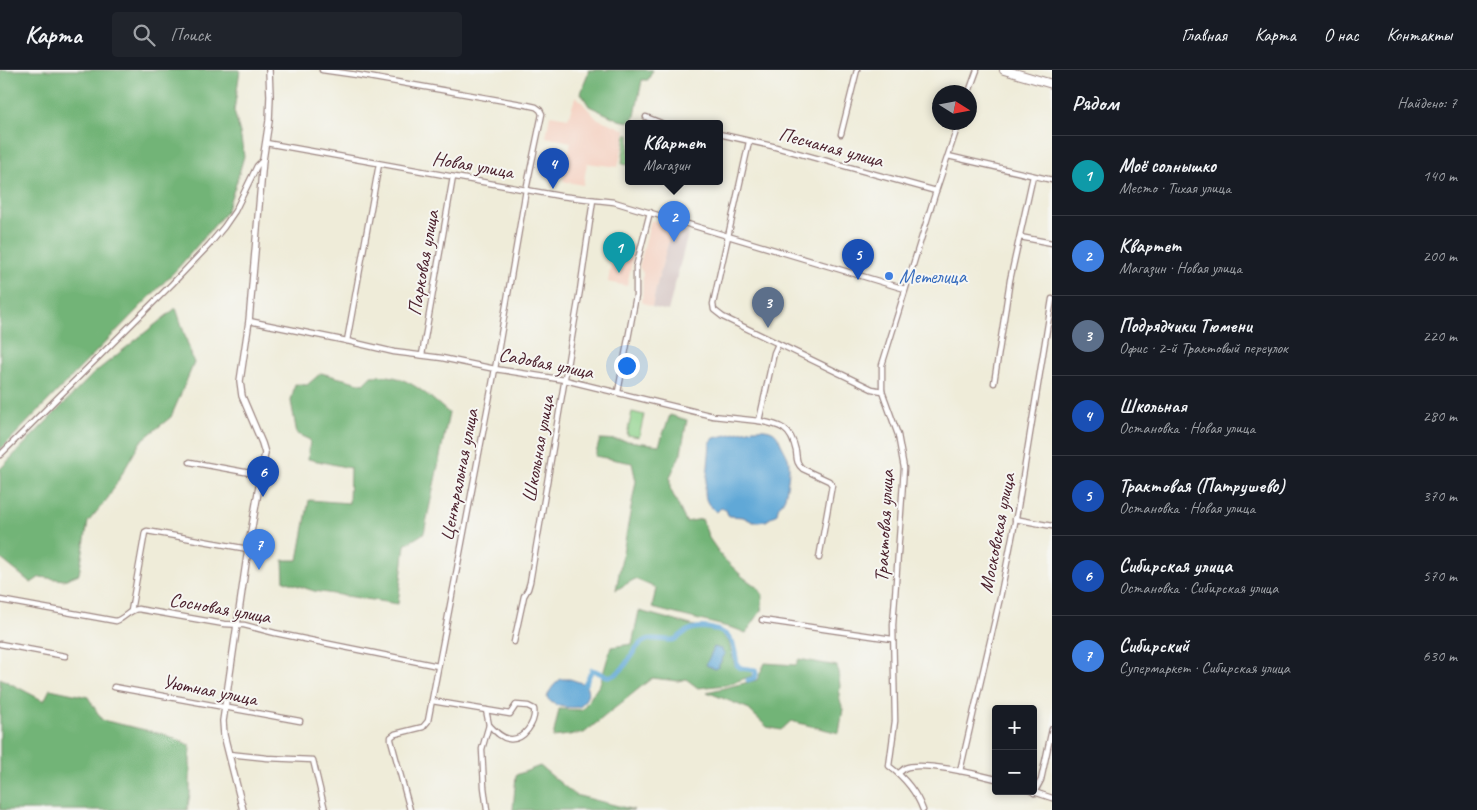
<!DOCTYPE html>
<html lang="ru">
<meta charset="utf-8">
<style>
body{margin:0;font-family:Caveat,sans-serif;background:#20242c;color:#f1f3f6}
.controls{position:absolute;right:15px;bottom:15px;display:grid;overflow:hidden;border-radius:5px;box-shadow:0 2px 8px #0003}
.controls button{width:45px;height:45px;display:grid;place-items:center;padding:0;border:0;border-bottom:1px solid #363941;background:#171b24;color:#f1f3f6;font:25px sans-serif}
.compass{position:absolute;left:932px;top:15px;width:45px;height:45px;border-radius:50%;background:#171b24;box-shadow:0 2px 8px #0003;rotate:101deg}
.you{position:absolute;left:626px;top:295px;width:18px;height:18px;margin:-12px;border:4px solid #fff;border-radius:50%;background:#1a73e8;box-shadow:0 0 0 8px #1a73e833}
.badge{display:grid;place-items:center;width:32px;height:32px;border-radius:50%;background:#c8321e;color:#fff;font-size:16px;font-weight:700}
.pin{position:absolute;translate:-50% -41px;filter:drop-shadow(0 1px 2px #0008)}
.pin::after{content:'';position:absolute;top:26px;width:18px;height:15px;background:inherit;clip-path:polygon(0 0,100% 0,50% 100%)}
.popup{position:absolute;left:625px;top:50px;width:98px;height:65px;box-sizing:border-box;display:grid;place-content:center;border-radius:5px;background:#171b24;filter:drop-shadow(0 1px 4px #0005);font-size:16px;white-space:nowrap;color:#9ea1a6}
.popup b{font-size:19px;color:#f1f3f6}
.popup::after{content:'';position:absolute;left:50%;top:100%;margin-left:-10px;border:10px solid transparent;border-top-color:#171b24}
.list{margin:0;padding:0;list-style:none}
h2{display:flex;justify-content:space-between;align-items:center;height:65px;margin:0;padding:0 20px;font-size:21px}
h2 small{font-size:16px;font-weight:400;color:#9ea1a6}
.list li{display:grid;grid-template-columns:32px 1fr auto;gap:15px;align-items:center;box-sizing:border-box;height:80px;padding:0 20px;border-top:1px solid #363941}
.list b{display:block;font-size:19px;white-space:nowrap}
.list p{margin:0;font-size:16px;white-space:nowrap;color:#9ea1a6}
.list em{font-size:16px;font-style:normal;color:#9ea1a6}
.icon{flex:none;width:28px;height:28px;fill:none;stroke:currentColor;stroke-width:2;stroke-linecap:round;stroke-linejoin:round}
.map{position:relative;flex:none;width:1052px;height:740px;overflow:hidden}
header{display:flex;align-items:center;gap:30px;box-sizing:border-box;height:70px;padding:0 25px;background:#171b24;border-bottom:1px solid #363941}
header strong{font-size:24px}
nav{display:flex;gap:28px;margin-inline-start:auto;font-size:18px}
.search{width:350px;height:45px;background:#20242c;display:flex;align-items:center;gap:12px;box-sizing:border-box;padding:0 18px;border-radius:5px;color:#9ea1a6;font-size:19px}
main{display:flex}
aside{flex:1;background:#171b24}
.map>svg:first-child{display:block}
</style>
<header>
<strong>Карта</strong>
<div class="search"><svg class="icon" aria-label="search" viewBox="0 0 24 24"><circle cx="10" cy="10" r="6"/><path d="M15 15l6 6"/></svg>Поиск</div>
<nav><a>Главная</a><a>Карта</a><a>О нас</a><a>Контакты</a></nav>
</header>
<main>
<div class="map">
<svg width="1052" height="740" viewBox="0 0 1052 740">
<rect width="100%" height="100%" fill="#f6f6f2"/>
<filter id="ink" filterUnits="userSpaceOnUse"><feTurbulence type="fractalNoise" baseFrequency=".02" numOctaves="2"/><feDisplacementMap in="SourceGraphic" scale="10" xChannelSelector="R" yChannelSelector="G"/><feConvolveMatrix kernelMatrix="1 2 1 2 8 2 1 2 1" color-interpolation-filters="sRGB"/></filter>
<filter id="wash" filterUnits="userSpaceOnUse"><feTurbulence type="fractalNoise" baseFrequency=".0096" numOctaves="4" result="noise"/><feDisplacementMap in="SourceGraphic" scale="20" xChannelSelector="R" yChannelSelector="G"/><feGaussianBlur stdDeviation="1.12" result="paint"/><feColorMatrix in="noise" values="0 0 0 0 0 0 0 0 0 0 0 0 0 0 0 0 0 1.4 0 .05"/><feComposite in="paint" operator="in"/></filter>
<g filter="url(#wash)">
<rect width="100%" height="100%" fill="#efecd9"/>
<!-- built -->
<g fill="#f5d2c2">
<path d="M576 26 596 48 626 60 618 97 587 93 583 115 563 111 571 72 546 67 550 45 568 48Z"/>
<path d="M651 150 673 156 658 210 652 237 642 232 643 203 639 197Z"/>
<path d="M615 172 635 176 627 216 608 212Z"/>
</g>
<!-- industrial -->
<path fill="#d1bfbd" d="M673 156 689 160 668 241 652 237 658 210Z"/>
<!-- green -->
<g fill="#8ed28b" stroke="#6c785b">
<path d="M626 65H629V95L622 94Z"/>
<path d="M632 342 644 345 639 367 627 365Z"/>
</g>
<!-- forest -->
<g fill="#72b477" stroke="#5e6a51">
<path d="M0 0H240L234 41 240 63 244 86 236 114 226 142 178 198 0 380Z"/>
<path d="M589 0H653L648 10H642L635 46 629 52 619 50 589 36 581 23Z"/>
<path d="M176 238 194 293 171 347 141 371 108 428 88 452 79 504 64 510 40 507 31 513 0 488V399L94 303Z"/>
<path d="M321 303 363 314 371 306C377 306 382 305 387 306 411 308 431 328 449 343L424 463 405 475 398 534 314 521 284 511 283 490H298L309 430 349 433 350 398 308 389 310 370 297 364 291 331 295 314 307 315Z"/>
<path d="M670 345 687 350 681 383 670 407V418L686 452 702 449 709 468 723 488 743 507 758 518 763 525 761 541 746 563 736 559 652 538 656 518 635 509 616 520 636 411 632 393 595 386 600 369 620 370 659 375Z"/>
<path d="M639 541 721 563 729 572 735 596 752 601V606L726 615 698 618 686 609 678 611 652 608 584 663 553 667 559 639 582 640 600 614 611 577 632 574Z"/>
<path d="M799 589 837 596 840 615 839 627 843 639 839 663 791 651 781 660 767 657 747 638 707 622 757 610 765 593 796 595Z"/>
<path d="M0 608 44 631 50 619 88 627 102 650 163 664 190 675V724L187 740H0Z"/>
<path d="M540 696 575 725 634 740H513L516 705Z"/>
</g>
<!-- water -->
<g fill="#60a8d7" stroke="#556481">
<path d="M753 359C759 359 766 358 772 361 777 363 779 369 781 374 783 378 786 383 788 388 791 396 787 418 785 427 782 435 778 434 777 444L766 451 758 452H753L743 447 730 446 728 445 726 440 721 438 717 442C698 430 707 415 708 397 709 389 709 381 710 373L714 368Z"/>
<path d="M714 577 721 579 725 584 718 597 715 599 706 595Z"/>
<path d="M561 609H570L585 614C591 624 586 629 580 637 568 638 555 638 547 628 549 620 555 613 561 609Z"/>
</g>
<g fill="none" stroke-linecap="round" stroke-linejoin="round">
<!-- canal -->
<path stroke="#60a8d7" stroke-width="5" d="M585 614 592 600C598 601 604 607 610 606 625 604 630 582 641 573 650 566 660 570 671 570 678 570 681 564 687 561 700 554 725 558 732 572 735 579 736 587 737 595L741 598 755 600 756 604 754 608 748 610"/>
</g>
</g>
<g filter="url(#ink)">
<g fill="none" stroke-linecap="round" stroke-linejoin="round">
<!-- minor casing -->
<g stroke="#9c8682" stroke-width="7">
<g id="minor">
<path d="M322 0 357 5 527 35 536 37 540 40 542 44 526 120 495 299 428 651 423 657 395 664 391 667V670L410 740"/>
<path d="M969 22 977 0"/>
<path d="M646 47 661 53"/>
<path d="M719 64 772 76 936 121"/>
<path d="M841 64 857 0"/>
<path d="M749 72 713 234 714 240 723 247 872 319 882 321"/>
<path d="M266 73 560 126 614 132 905 219"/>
<path d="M948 86 1052 110"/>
<path d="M1020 167 1052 173"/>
<path d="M249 251 347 271 394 282 442 288 495 299 565 310 713 346 759 351 774 283 778 274"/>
<path d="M347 271 379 94"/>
<path d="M422 285 453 107"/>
<path d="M994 313 1010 210 1033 106"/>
<path d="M618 322 636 226V197L650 142"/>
<path d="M759 351C780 355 791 357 796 381 797 389 796 393 803 399L829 411 832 415 819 488"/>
<path d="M0 385 172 214 209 175 224 157 235 141 257 96 263 90"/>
<path d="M190 392 261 405"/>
<path d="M1015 449 1052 456"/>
<path d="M0 530 116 551C125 548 129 540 138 539L224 554 244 555 275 563 438 596"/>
<path d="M131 541 145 462 147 461 248 479"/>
<path d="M762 550 892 569"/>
<path d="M514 572 524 526 528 519 530 512 580 220 593 130"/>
<path d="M0 574 65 586"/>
<path d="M114 617 300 651"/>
<path d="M432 631 510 644 516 635 528 636 534 639C536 652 524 671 509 669 501 668 495 661 489 655"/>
<path d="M486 640 489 655 482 679 484 717 487 740"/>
<path d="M229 684 267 688 313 690 325 740"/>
<path d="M960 701 1000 528 1018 437 1052 229"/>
<path d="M899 703C899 703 904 699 905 698 921 691 977 704 996 709"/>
<path d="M1031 721 1052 728"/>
<path d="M1034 723 1041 710 1052 659"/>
<path d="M923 740C916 721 905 708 889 696L895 651 893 555 904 398 898 365 882 321V295L936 121 959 52"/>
</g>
</g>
<!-- tertiary casing -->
<g stroke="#9c8682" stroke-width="8">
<path id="tertiary" d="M243 740 224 665 223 651 248 479 265 383 262 373 242 326 240 311 249 251 263 90 269 51 270 26 269 0"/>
</g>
<!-- trunk casing -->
<g stroke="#9c8682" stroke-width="10">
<path id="trunk" d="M1004 0 1052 14"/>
</g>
<!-- minor -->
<use href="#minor" stroke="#fff" stroke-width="4.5"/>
<!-- tertiary -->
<use href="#tertiary" stroke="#fff" stroke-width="5.5"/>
<!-- trunk -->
<use href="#trunk" stroke="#fff" stroke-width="8"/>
</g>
</g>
<!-- markers -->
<circle fill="#3f7fe0" stroke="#f6f6f2" stroke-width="2" cx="889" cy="206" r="5"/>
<g text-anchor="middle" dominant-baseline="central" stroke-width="4" stroke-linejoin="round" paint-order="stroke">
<!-- street labels -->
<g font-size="20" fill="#4a1f2b" stroke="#f6f6f2">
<text transform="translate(831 77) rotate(15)">Песчаная улица</text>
<text transform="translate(473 95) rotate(10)">Новая улица</text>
<text transform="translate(423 193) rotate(-80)">Парковая улица</text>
<text transform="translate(546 293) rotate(11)">Садовая улица</text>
<text transform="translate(538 379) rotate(-80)">Школьная улица</text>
<text transform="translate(459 405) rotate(-79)">Центральная улица</text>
<text transform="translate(884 456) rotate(-87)">Трактовая улица</text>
<text transform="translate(997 463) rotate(-79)">Московская улица</text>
<text transform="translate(220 538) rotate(10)">Сосновая улица</text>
<text transform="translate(210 620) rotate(11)">Уютная улица</text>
</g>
<!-- shop labels -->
<g font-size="20" fill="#366cbe" stroke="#f6f6f2" text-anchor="start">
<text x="899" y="206">Метелица</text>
</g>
</g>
</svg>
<div class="controls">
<button>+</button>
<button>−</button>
</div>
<svg class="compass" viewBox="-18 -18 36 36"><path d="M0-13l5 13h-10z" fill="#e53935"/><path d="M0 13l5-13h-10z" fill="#9ea1a6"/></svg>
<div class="you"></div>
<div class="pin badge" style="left:619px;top:203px;background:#0f9aa8">1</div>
<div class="pin badge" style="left:674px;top:172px;background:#3f7fe0">2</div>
<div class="popup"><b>Квартет</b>Магазин</div>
<div class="pin badge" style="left:768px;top:258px;background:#5c6f8a">3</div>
<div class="pin badge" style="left:553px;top:119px;background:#1a4fb4">4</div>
<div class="pin badge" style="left:858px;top:210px;background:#1a4fb4">5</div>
<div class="pin badge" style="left:263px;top:427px;background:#1a4fb4">6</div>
<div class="pin badge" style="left:259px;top:500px;background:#3f7fe0">7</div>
</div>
<aside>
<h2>Рядом<small>Найдено: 7</small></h2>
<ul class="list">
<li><span class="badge" style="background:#0f9aa8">1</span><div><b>Моё солнышко</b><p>Место · Тихая улица</p></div><em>140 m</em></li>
<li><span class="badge" style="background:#3f7fe0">2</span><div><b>Квартет</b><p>Магазин · Новая улица</p></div><em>200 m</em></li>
<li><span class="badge" style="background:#5c6f8a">3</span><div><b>Подрядчики Тюмени</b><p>Офис · 2-й Трактовый переулок</p></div><em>220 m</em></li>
<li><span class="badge" style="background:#1a4fb4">4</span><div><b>Школьная</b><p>Остановка · Новая улица</p></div><em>280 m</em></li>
<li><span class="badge" style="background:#1a4fb4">5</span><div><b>Трактовая (Патрушево)</b><p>Остановка · Новая улица</p></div><em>370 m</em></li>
<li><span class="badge" style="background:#1a4fb4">6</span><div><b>Сибирская улица</b><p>Остановка · Сибирская улица</p></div><em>570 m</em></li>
<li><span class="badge" style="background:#3f7fe0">7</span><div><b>Сибирский</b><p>Супермаркет · Сибирская улица</p></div><em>630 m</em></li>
</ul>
</aside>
</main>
